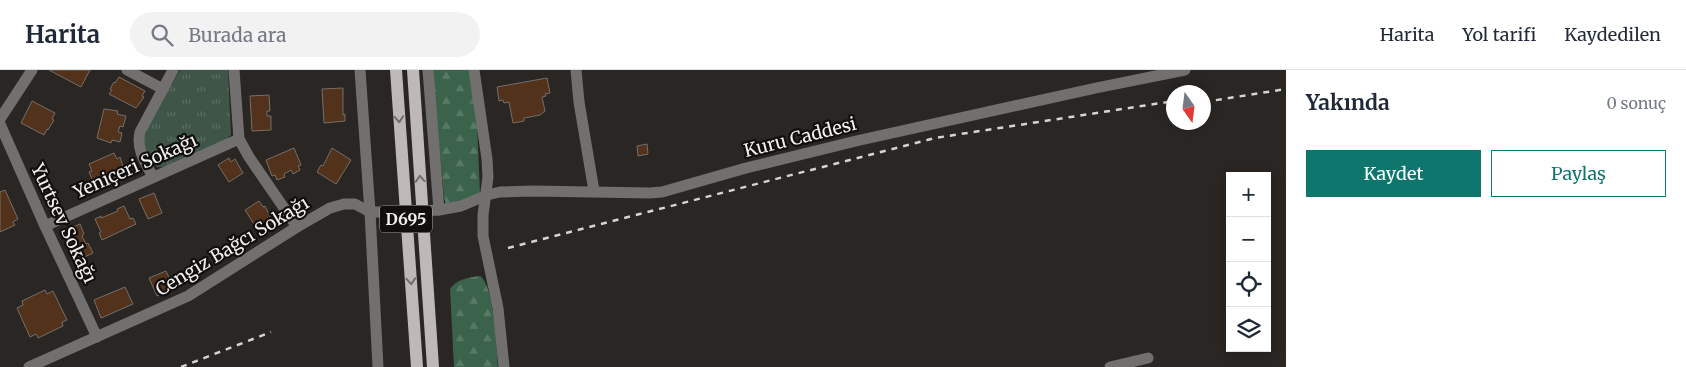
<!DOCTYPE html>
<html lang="tr">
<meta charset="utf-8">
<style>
body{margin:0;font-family:Merriweather,serif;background:#f2f2f3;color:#1f2937}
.controls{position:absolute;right:15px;bottom:15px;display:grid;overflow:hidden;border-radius:0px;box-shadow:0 2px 12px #0003}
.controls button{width:45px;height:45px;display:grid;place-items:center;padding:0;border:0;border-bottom:1px solid #e0e1e3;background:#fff;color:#1f2937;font:25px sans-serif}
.compass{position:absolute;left:1166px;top:15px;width:45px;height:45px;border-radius:50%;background:#fff;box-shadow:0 2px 12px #0003;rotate:166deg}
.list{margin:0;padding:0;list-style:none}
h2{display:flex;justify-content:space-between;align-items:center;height:65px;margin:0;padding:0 20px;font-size:21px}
h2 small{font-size:16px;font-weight:400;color:#747a83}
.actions{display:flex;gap:10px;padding:15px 20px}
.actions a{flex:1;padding:11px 0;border:1px solid #0f766e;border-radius:0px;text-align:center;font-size:18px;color:#0f766e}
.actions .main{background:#0f766e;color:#fff}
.icon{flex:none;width:28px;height:28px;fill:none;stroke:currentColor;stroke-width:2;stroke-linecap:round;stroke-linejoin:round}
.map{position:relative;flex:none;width:1286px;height:297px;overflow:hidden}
header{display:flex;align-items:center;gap:30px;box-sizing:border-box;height:70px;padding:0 25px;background:#fff;border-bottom:1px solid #e0e1e3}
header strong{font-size:24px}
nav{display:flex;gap:28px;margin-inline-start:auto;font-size:18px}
.search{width:350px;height:45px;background:#f2f2f3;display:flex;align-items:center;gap:12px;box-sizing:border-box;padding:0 18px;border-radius:28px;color:#747a83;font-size:19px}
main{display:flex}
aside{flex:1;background:#fff}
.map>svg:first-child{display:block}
</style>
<header>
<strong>Harita</strong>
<div class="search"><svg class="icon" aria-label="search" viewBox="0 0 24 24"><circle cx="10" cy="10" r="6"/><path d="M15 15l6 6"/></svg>Burada ara</div>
<nav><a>Harita</a><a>Yol tarifi</a><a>Kaydedilen</a></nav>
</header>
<main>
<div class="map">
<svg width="1286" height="297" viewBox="0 0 1286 297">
<defs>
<pattern id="forest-firs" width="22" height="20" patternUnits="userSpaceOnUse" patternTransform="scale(1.25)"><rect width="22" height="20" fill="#3b624b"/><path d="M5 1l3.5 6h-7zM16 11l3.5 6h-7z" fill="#587965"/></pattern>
<pattern id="park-tufts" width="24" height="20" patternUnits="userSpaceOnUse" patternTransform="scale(1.25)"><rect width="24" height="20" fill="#3e5547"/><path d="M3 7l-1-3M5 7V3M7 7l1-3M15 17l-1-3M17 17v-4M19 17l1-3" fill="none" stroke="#5a6e62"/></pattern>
</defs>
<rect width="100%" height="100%" fill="#292623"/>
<!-- forest -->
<g fill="url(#forest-firs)">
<path d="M432 0H469L477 54 480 123 469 129 446 134 444 128Z"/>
<path d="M480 206C494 215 497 279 498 297H454L450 219C455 210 469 207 480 206Z"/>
</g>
<!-- park -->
<path fill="url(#park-tufts)" d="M180 0H228L231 65 225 70 164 97H157C151 91 144 83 144 74 144 55 170 18 180 0Z"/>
<!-- building -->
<g fill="#52321a" stroke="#736f6c">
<path d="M49 0H90L81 17Z"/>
<path d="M119 7 145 21 142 26 144 27 136 38 109 24 112 20 110 19 114 12 115 13Z"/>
<path d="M547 8 550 23 545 24 546 26 542 27 545 41 540 45 524 48V51L513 53 509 32 504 33 503 30 499 31 497 17Z"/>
<path d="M343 18V45L345 44V51L324 53 322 19Z"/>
<path d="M269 25 270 41H267V46H271V60L252 61 250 26Z"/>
<path d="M32 31 55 43 52 49 54 50 48 60 47 59 44 65 21 53Z"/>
<path d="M104 39 118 41 117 44 126 46 123 57 120 56 118 62 122 63 120 72 112 70 111 73 97 68Z"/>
<path d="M647 74 648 84 638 86 637 76Z"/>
<path d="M294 78 301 95 298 96 300 100 293 104 291 100 284 104 285 107 277 110 275 105 272 106 266 90Z"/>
<path d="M332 78 351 90 336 114 317 102 321 95 323 96Z"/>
<path d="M114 83 117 89 120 87 125 103 98 116 95 108 92 109 89 102 92 101 89 94Z"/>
<path d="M229 88 231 92 235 89 243 103 229 112 218 95Z"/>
<path d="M5 120 18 149 13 152 15 155 0 162V122Z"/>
<path d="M154 123 162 143 148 149 139 129Z"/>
<path d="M259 131 263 137 265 136 273 153 259 162 245 140Z"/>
<path d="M124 136 130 149 133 148 136 154 102 170 99 163 101 162 95 149 101 146V148L118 141 117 139Z"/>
<path d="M80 154 84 164 82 166 86 174 88 173 93 183 78 190 64 161Z"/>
<path d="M166 201 174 218 157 226 149 208Z"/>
<path d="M125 217 133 234 101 248 94 230Z"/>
<path d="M45 220 47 224 53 221 67 250 62 252 63 256 38 268 36 264 30 267 17 238 23 235 22 231Z"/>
</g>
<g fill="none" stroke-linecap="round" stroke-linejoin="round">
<!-- minor -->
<g stroke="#72706f" stroke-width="11">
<path d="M127 0 163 19"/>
<path d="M234 0 239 69 249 87 297 157"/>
<path d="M360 0 370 142"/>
<path d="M428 0 439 140"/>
<path d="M474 0 487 89 488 107 483 145V166L498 238 504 297"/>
<path d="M576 0 579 32 594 121"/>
<path d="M0 49 32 0"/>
<path d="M0 54 45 156 97 267"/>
<path d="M153 107C145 92 136 79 140 62L173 0"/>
<path d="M422 141 439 140 461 136 487 125 500 122 533 121 650 123 662 122 746 98 856 71 1096 18 1185 0"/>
<path d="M45 156 239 69"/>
<path d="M29 297 188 226 297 157 330 138 344 134H355L370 142"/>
<path d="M378 297 370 142H406"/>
<path d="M1110 297 1148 288"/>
</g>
<!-- major -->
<g stroke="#beb9b8" stroke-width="12">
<path d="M396 0 417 297"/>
<path d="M413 0 433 297"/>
</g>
<!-- rail -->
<g stroke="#d6d3d1" stroke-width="2.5" stroke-dasharray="6 6" stroke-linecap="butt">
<path d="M1204 32 1286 19"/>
<path d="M508 178 935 68 1174 31"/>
<path d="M181 297 271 262"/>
</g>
</g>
<!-- one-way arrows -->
<defs><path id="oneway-chevron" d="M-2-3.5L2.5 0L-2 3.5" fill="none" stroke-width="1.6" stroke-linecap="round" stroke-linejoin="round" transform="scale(1.25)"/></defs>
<g stroke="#706c6c">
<use href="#oneway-chevron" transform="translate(399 49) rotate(86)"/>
<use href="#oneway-chevron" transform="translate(420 109) rotate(-94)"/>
<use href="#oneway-chevron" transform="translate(411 211) rotate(86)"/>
</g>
<g text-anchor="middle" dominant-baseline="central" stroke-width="4.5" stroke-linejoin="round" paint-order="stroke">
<!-- shield labels -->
<rect fill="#110f0e" stroke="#aeacab" stroke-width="1" x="380" y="135.5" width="52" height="27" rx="4"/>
<g font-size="16" font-weight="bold" fill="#f2f0ee">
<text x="406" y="149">D695</text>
</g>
<!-- street labels -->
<g font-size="18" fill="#f2f0ee" stroke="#110f0e">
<text transform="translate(800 67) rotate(-14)">Kuru Caddesi</text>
<text transform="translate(135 96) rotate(-24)">Yeniçeri Sokağı</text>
<text transform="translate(64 153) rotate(65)">Yurtsev Sokağı</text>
<text transform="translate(232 176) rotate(-31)">Cengiz Bağcı Sokağı</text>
</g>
</g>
</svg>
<div class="controls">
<button>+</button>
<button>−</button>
<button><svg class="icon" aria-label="locate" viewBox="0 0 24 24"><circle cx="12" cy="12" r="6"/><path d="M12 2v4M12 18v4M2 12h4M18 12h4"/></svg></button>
<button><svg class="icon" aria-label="layers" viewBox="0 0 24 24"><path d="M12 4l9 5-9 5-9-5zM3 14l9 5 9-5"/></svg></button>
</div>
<svg class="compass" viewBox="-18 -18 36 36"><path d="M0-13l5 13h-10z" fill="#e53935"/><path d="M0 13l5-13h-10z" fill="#747a83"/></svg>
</div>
<aside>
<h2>Yakında<small>0 sonuç</small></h2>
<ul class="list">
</ul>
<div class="actions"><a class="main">Kaydet</a><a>Paylaş</a></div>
</aside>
</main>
